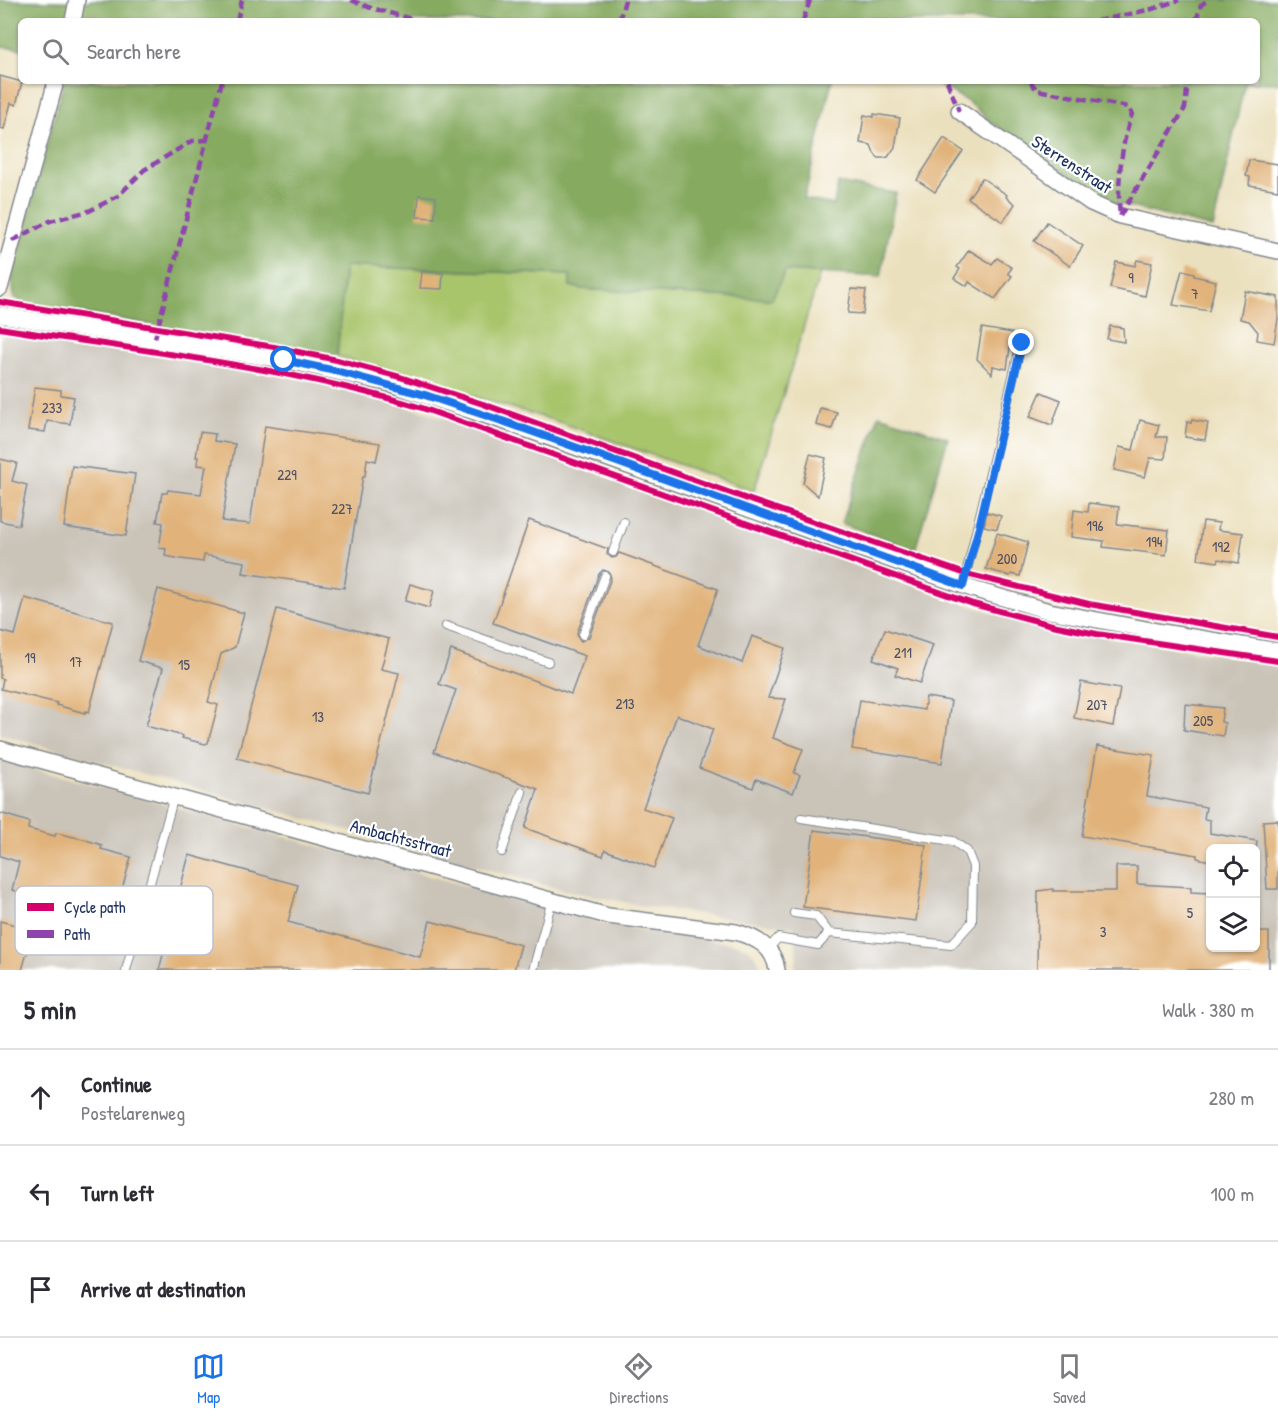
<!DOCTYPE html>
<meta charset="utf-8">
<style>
body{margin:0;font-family:"Patrick Hand",sans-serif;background:#f7f7f7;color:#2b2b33}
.controls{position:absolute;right:18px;bottom:18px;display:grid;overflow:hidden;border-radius:9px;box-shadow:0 2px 4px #0004}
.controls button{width:54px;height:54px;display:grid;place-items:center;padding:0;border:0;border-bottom:2px solid #e1e1e2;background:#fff;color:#2b2b33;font:30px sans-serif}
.stop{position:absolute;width:18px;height:18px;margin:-14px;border:4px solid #1a73e8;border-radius:50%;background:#fff}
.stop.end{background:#1a73e8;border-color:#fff;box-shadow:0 2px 6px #0008}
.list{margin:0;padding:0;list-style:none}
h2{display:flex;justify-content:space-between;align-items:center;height:78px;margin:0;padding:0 24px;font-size:26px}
h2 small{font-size:20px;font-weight:400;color:#7c7c81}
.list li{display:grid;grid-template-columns:39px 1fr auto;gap:18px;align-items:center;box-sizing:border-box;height:96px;padding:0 24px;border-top:2px solid #e1e1e2}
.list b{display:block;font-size:22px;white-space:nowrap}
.list p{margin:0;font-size:20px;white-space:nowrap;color:#7c7c81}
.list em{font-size:20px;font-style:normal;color:#7c7c81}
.icon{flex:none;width:33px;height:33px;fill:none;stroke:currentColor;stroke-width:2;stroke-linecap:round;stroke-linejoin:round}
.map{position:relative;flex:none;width:1278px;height:970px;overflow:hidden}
.search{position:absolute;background:#fff;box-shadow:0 2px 4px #0004;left:18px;right:18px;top:18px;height:66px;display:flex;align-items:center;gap:15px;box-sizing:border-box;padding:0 21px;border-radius:9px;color:#7c7c81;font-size:22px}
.sheet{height:366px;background:#fff}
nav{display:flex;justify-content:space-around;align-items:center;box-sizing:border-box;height:84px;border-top:2px solid #e1e1e2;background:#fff;font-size:16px;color:#7c7c81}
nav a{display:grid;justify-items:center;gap:3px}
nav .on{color:#1a73e8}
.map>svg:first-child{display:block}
</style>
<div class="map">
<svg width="1278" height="970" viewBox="0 0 1278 970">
<rect width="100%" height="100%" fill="#fff"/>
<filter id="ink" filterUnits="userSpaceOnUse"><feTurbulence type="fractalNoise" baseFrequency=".0167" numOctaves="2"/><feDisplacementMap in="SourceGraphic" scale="12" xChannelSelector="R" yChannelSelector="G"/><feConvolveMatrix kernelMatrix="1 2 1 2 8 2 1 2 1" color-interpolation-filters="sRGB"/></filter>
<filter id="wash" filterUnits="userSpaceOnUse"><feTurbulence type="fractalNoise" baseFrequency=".008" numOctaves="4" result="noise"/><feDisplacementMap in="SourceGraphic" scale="24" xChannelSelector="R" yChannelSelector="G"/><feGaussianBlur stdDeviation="1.35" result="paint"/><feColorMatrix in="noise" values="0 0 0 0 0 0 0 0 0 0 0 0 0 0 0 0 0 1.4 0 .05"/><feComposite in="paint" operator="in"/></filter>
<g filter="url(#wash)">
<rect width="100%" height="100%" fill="#ebe0bd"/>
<!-- industrial -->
<g fill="#c9c3b8" fill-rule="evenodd">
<path d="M8 333 265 372 336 386 429 413 979 609 1072 632 1278 664V970H795L797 957 794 927 649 907 559 889 0 734V340ZM1210 848H1256V948H1210Z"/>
<path d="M0 760 606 924 736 944 748 948 758 959 760 970H0Z"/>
</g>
<!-- green -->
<path fill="#a9c56c" stroke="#627a65" stroke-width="1.5" d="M344 266 571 275 570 286 582 289 771 299 785 271 820 273 754 491 556 421 337 356Z"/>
<!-- forest -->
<g fill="#86aa60" stroke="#506c5f" stroke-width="1.5">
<path d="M0 0 88 2 89 0H1278V83L1245 82 1213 228 1108 201 990 122C974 103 953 92 931 81H1257V21H21V49L0 47Z"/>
<path d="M64 81H832L804 199 834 205 838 183 896 193 881 277 785 271 772 299 582 289 570 286V275L345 266 337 356 23 303 14 297 11 280Z"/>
<path d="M879 415 948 438 915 550 841 523Z"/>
</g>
<g id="blocks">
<!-- building -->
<g fill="#e1b37a" fill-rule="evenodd">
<path d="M0 76 22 82 16 105 11 103 4 129 0 128Z"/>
<path d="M874 114 900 118 895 147 888 157 883 158H878L874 153 871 145 860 143 864 115 874 117Z"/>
<path d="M944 138 963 151 935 192 917 180Z"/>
<path d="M1249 160 1278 164V190L1249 185 1250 177 1246 176Z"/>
<path d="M982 178 1007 195 1006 197 1015 204 1003 222 968 198Z"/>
<path d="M419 195 436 197 435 218 417 217Z"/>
<path d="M1047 222 1083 246 1070 266 1034 241Z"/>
<path d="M969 250 992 264 997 258 1012 268 1008 273 1012 276 995 299 969 282 967 286 954 278 960 269 957 267Z"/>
<path d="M1137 260 1152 263 1145 296 1110 288 1116 262 1135 266Z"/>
<path d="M1182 270 1194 273V276L1216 281 1209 311 1173 305Z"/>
<path d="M422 271 443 273 442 289 420 288Z"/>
<path d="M851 289 866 290 863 314 848 313Z"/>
<path d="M1245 291 1278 297V319L1274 343 1257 340 1258 332 1249 321 1240 319Z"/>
<path d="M1110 326 1123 328 1124 342 1107 339Z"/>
<path d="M982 328 1012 333 1007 369 993 366 992 374 977 359Z"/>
<path d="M35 387 61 390V395L74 397 70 424 47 421 45 432 28 430Z"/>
<path d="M1041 392 1061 400 1052 425 1030 417Z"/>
<path d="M820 408 837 412 832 429 816 425Z"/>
<path d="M1140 420 1159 425 1156 437H1167L1165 459 1150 458 1145 477 1114 470 1119 447 1133 450Z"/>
<path d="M1192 420 1208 423 1205 440 1185 437 1187 422 1191 423Z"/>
<path d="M265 426 380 443 376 461 367 459 365 476H363L344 588 243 573 245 562 204 555 203 562 181 559 165 556 166 549 159 548 163 523 157 522 162 493H167L168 490 201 494 206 466 197 465 198 457H196L200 432 215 434 214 441 235 444 222 521 250 524Z"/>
<path d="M810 454 826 458 818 496 803 483Z"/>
<path d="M0 459 17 463 12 481 27 485 19 525 0 521Z"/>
<path d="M72 466 135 474 126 536 64 527Z"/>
<path d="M1089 503 1119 507 1117 524 1169 530 1166 555 1103 547 1104 541 1071 537 1074 510 1088 512Z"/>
<path d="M987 512 1001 516 997 529 984 526Z"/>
<path d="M529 520 608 549 607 554 612 558 616 557 619 553 718 589 698 645 742 663 752 636 785 648 768 698 786 699 773 738 803 749 794 773 800 775 793 793 756 779 753 788 699 768 713 729 677 715 643 808 672 818 654 868 605 850 603 856 525 828 538 789 434 752 456 690 439 684 451 650 571 694 585 656 493 623ZM603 570 609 572 611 578 589 637 581 641 578 638 577 633 599 574Z"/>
<path d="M1203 521 1219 523 1218 530 1243 533 1239 563 1219 559 1218 562 1198 559Z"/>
<path d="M997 533 1028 542 1020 576 1011 574 1010 576 986 569Z"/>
<path d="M410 584 434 591 429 608 405 601Z"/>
<path d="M158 589 244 613 235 647 221 654 208 702 218 705 208 743 205 744 182 738 183 736 146 726 163 668 138 661Z"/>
<path d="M25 598 113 622 89 712 86 711 85 713 56 705 57 703 1 689 3 679 0 678V631L15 635Z"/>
<path d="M277 609 389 639 381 669 399 673 368 793 237 758Z"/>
<path d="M885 629 933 645 920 683 895 675 898 668 873 659Z"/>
<path d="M1081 682 1120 689 1113 726 1074 718Z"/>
<path d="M926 697 951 701 942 763 852 749 860 700 924 710Z"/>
<path d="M1185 704 1223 708 1221 722 1225 723 1223 736 1184 730Z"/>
<path d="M1097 746 1154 755 1147 796 1206 807 1204 819 1210 820V833L1257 841 1256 849H1210V861L1197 858V855L1082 836Z"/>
<path d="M0 813 29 822 28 829 55 836 56 833 83 839 102 845 101 849 131 857 114 918 12 890 19 862 0 856Z"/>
<path d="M1278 820V889H1267L1263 821Z"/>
<path d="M814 830 926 845 916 921 803 907Z"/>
<path d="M189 855 298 885 288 922 420 957 430 921 521 945 514 970H159Z"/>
<path d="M1116 866H1137V884L1191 887V892L1210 893V948H1256V932H1269V970H1037L1038 891 1053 889V891H1116Z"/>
<path d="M0 921 34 930 22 970H0Z"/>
</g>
</g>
</g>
<g filter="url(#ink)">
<use href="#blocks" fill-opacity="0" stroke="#83888e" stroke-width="1.5"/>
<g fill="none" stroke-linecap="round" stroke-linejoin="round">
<!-- service casing -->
<g stroke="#83888e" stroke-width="10">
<g id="service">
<path d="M613 552 624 522"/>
<path d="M963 586 1021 343"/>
<path d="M446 626 548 662"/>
<path d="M583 635 605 576"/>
<path d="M502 852 522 792"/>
<path d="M794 913 816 916 829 933 951 945 972 922 973 866 967 851 953 841 801 818"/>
<path d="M769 948 778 938 818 945 829 933"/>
<path d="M126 970 174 796"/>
<path d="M533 970 552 900"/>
</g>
</g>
<!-- minor casing -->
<g stroke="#83888e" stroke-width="18">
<g id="minor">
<path d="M73 21 77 0"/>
<path d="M959 111 1091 203 1120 216 1278 251"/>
<path d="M0 288 56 81"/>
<path d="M0 315 284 360 390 384 511 424 972 589 1049 611 1157 631 1278 651"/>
<path d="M0 749 608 916 736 932C757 938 774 947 777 970"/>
</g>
</g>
<!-- service -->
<use href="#service" stroke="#fff" stroke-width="8"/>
<!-- minor -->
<use href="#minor" stroke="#fff" stroke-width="15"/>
<!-- quiet -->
<g stroke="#8e44ad" stroke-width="4.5" stroke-dasharray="9 4.5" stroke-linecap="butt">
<path d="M351 0 368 7 419 21"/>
<path d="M237 21 242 0"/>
<path d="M619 21 625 0"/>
<path d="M803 21 810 0"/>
<path d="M1097 21 1152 9 1179 0"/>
<path d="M1196 21 1201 5 1208 0"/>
<path d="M947 81 959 111"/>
<path d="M1030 81 1037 90 1128 107 1132 114C1121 143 1117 186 1120 216"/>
<path d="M1120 216 1185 108 1188 81"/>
<path d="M12 241 50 221 89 211 118 196 144 170 192 141 207 140"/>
<path d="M155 338 222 81"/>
</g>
<!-- cycleway casing -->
<g stroke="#fff" stroke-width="10">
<g id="cycleway">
<path d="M0 302 274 347 337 360 400 377 483 404 750 500 966 574 1089 604 1278 637"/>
<path d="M0 328C141 351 285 366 422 408L973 604 1052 625 1097 634 1278 661"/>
</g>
</g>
<!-- cycleway -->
<use href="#cycleway" stroke="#d6006c" stroke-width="6"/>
</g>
</g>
<g fill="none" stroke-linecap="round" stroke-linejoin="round" filter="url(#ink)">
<!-- route -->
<path stroke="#1a73e8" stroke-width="8" d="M284 360 336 371 425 395 511 424 963 586 979 527 1022 343"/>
</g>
<g text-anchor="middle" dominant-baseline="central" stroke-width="4.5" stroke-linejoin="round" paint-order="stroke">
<!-- number labels -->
<g font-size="15" fill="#4c5065">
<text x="1131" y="277">9</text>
<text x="1195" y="293">7</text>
<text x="52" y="407">233</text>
<text x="287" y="474">229</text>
<text x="342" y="508">227</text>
<text x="1095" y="525">196</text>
<text x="1154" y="541">194</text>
<text x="1221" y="546">192</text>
<text x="1007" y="558">200</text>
<text x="903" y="652">211</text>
<text x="30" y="657">19</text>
<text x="76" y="661">17</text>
<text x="184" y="664">15</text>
<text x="625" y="703">213</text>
<text x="1097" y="704">207</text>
<text x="318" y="716">13</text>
<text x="1203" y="720">205</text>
<text x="1190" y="912">5</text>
<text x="1103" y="931">3</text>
</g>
<!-- street labels -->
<g font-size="18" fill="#1b2f5e" stroke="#fff">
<text transform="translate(1072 164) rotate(33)">Sterrenstraat</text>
<text transform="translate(401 838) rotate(15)">Ambachtsstraat</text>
</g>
</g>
<!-- legend -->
<rect x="15" y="886" width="198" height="69" rx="9" fill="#fff" stroke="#bbc1cf" stroke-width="1.5"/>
<rect x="27" y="903" width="27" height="8" fill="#d6006c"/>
<rect x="27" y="930" width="27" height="8" fill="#8e44ad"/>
<g font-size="16" fill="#1b2f5e">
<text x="64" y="913">Cycle path</text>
<text x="64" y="940">Path</text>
</g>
</svg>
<div class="controls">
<button><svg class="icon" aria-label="locate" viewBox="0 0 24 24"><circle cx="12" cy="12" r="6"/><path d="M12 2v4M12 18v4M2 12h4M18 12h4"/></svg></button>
<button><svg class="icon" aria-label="layers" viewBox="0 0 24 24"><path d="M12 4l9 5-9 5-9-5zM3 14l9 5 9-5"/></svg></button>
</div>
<div class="stop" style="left:284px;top:360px"></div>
<div class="stop end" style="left:1022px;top:343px"></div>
<div class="search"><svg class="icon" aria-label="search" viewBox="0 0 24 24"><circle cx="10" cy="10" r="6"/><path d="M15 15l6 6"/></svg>Search here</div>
</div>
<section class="sheet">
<h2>5 min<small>Walk · 380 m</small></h2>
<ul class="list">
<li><svg class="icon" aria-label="ahead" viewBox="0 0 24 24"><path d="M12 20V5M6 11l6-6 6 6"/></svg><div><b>Continue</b><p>Postelarenweg</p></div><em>280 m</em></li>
<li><svg class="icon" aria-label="left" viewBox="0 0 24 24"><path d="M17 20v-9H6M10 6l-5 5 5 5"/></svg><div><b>Turn left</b></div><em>100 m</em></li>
<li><svg class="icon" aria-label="arrive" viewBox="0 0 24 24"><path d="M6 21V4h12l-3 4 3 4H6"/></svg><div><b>Arrive at destination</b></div></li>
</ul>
</section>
<nav>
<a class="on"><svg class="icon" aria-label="map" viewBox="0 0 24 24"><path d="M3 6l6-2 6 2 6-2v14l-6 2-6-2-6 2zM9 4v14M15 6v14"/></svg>Map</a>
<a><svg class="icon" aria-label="directions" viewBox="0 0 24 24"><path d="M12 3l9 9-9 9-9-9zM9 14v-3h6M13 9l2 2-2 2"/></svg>Directions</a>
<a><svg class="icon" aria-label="saved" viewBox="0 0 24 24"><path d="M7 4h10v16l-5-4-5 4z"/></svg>Saved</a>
</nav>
